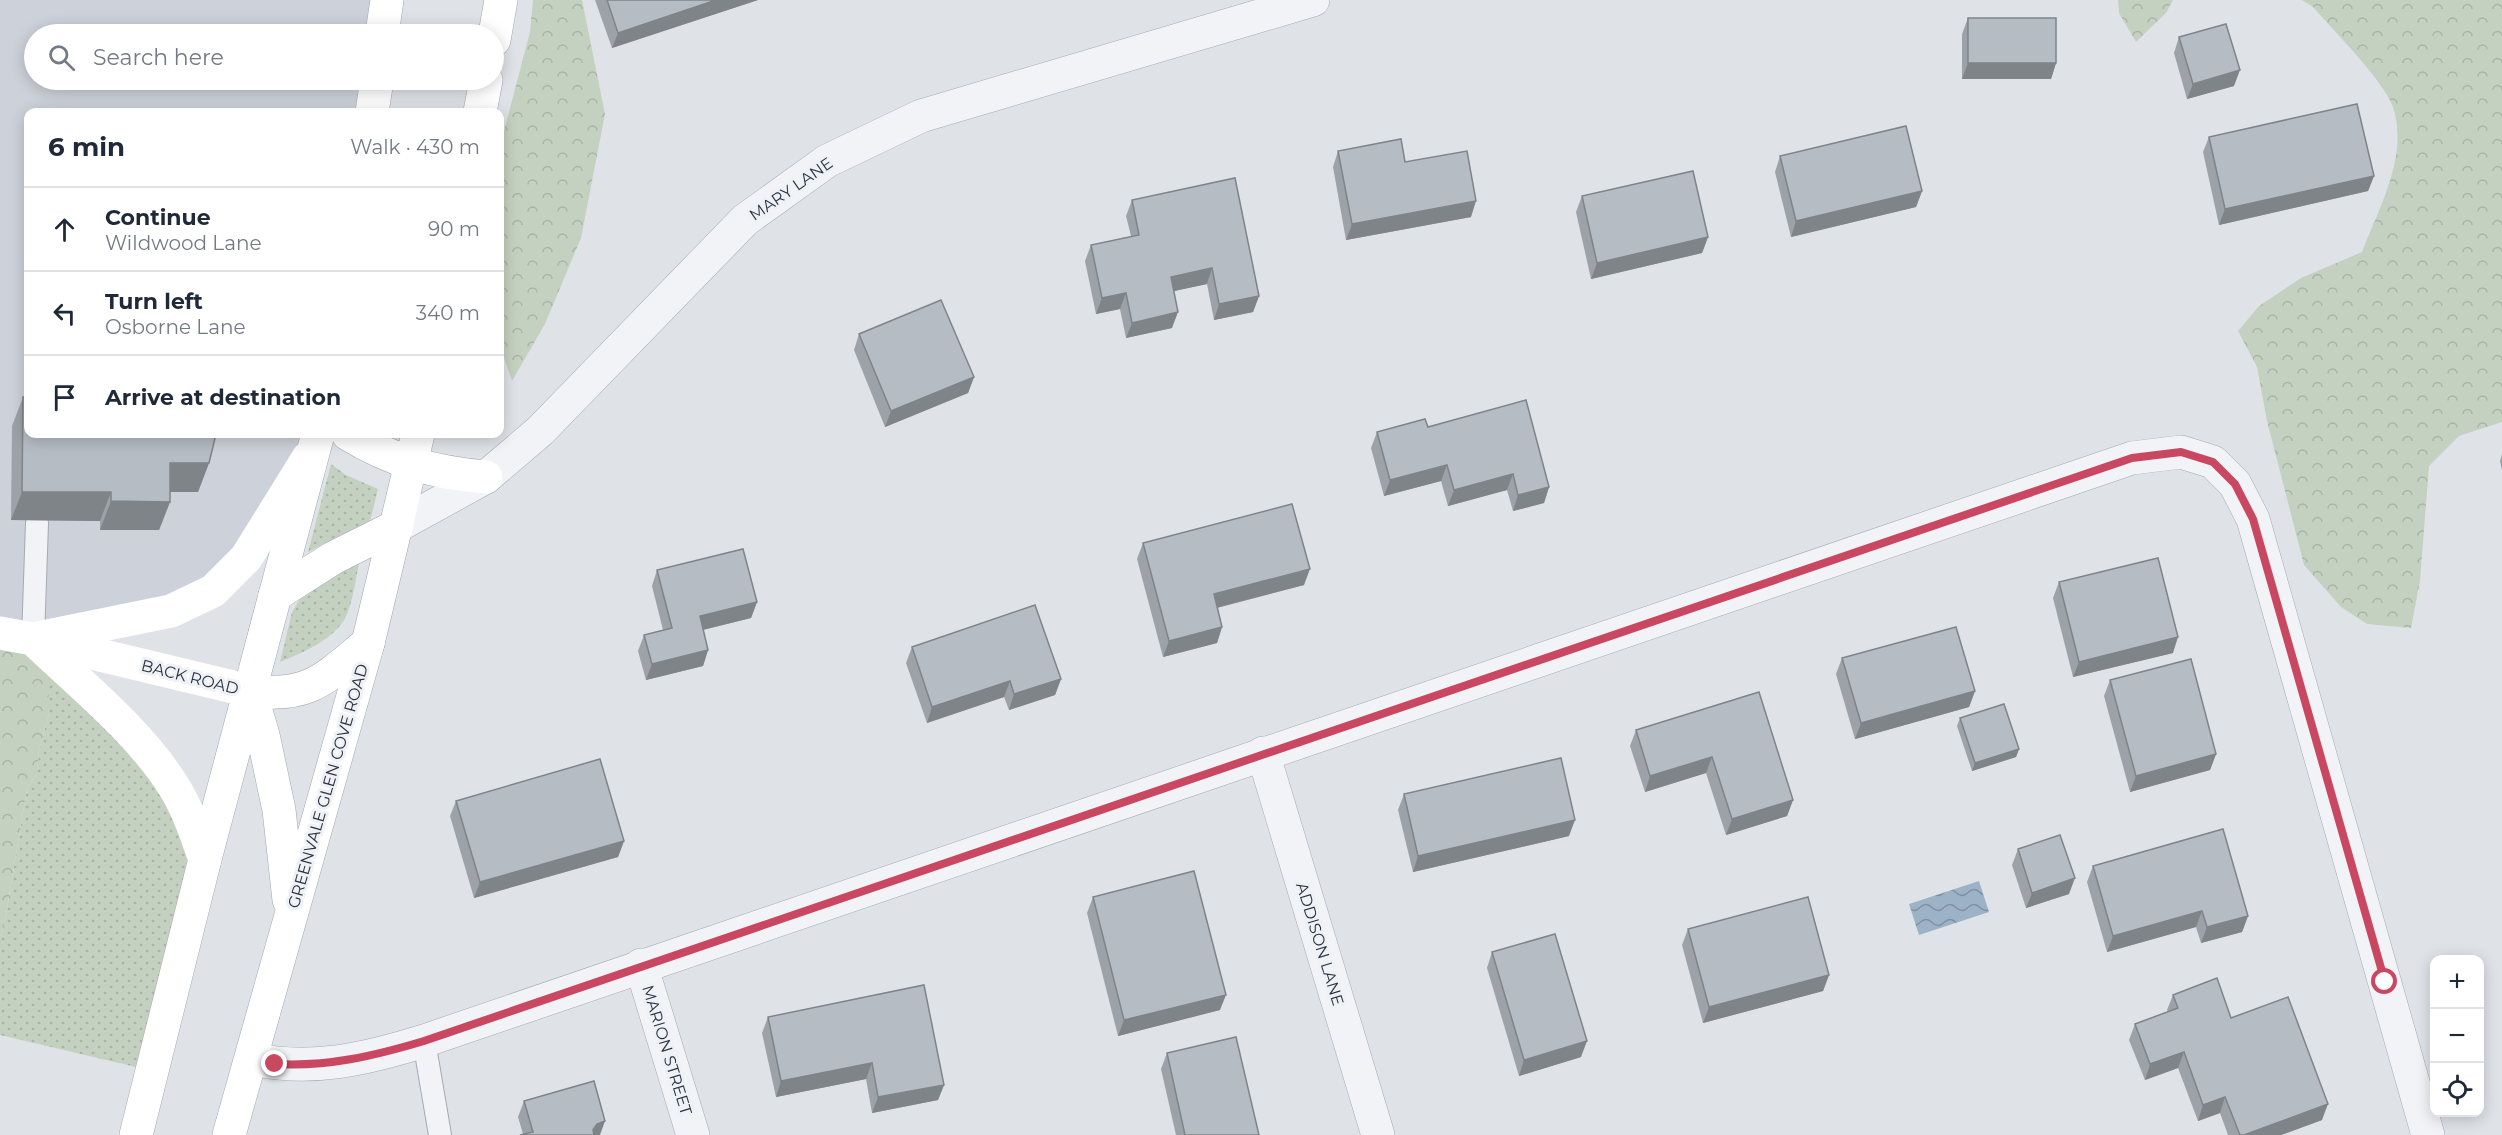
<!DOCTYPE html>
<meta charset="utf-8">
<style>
body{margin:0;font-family:Montserrat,sans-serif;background:#f2f2f3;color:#1f2937}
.controls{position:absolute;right:18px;bottom:18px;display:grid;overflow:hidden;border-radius:12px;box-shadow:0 3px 15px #0003}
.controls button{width:54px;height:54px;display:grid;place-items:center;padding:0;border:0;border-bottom:2px solid #e0e1e3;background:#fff;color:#1f2937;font:30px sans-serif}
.stop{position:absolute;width:18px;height:18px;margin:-14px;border:4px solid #ca4761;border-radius:50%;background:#fff}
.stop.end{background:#ca4761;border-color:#fff;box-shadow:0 2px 6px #0008}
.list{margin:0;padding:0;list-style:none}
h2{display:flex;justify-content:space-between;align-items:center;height:78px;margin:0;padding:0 24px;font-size:26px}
h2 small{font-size:20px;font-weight:400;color:#747a83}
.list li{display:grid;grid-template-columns:39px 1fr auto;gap:18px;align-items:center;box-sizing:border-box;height:84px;padding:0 24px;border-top:2px solid #e0e1e3}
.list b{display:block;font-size:22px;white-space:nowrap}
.list p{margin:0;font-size:20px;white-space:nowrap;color:#747a83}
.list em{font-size:20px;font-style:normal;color:#747a83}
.icon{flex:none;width:33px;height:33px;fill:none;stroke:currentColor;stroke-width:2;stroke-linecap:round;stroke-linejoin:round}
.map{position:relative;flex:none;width:2502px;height:1135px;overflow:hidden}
.search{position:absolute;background:#fff;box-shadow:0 3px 15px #0003;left:24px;top:24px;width:480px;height:66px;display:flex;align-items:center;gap:15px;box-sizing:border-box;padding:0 21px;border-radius:33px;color:#747a83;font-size:22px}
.panel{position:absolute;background:#fff;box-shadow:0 3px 15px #0003;left:24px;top:108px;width:480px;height:330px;border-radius:12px}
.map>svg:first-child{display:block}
</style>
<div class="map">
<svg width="2502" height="1135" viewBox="0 0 2502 1135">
<defs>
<pattern id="grass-dots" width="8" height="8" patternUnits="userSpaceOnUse" patternTransform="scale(1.5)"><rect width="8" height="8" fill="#c5d1c0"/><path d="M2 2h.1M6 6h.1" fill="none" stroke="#a9b4a6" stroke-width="1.8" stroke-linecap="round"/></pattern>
<pattern id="forest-crowns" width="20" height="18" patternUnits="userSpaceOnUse" patternTransform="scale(1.5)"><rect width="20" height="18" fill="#c5d1c0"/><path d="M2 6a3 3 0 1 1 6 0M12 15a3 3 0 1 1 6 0" fill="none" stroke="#a9b4a6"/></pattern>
<pattern id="water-waves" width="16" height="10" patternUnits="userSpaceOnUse" patternTransform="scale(1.5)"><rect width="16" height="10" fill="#9bb2c7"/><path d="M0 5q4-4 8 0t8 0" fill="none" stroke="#7e91a3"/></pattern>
</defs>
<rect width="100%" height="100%" fill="#dfe3e8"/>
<!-- built -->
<path fill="#cdd2da" d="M0 0H387L382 34H34V80H377L372 112H28V434H318L213 591 0 633Z"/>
<!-- grass -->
<g fill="url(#grass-dots)">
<path d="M331 464 346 475 378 489 370 521 308 552Z"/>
<path d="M360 559C356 576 354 597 347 614 338 638 302 653 280 662L292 612 303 594Z"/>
<path d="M33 639 138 741 205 859 153 1071 0 1035V937L5 921 27 788 37 773 39 750 49 714Z"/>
</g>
<!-- forest -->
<g fill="url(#forest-crowns)">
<path d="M533 0H582L605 114 581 238 545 324 512 381 500 346V146L530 32Z"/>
<path d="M2118 0H2173L2166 13 2136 42 2119 13Z"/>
<path d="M2302 0H2502V422L2459 436 2429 466 2420 581 2411 628 2367 624 2341 607 2304 565 2267 421 2257 367 2238 331 2259 306 2301 278 2362 252C2379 208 2409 155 2393 107 2384 81 2333 30 2313 7Z"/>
<path d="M0 633 33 639 48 678 49 714 39 750 37 773 27 788 5 921 0 937Z"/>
</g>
<!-- water -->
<path fill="url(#water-waves)" d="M1979 881 1989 912 1919 935 1909 904Z"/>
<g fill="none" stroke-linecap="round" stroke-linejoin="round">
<!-- service casing -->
<g stroke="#a4aab2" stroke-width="24">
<g id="service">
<path d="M33 639 37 523"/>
<path d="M424 1041 440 1135"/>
</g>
</g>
<!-- minor casing -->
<g stroke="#a4aab2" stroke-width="34">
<g id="minor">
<path d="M397 526 486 477 540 431 745 220 827 161 921 116 1313 0"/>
<path d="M1263 753 1378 1135"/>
<path d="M641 965 693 1135"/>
<path d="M252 1059C312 1072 366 1059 424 1041L2132 458 2181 452 2213 462 2235 484 2253 519 2428 1135"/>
</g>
</g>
<!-- primary casing -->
<g stroke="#9ea8b3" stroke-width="34">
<g id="primary">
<path d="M382 34 387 0"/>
<path d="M494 40 501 0"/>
<path d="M372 112 377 80"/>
<path d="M480 112 486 80"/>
<path d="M348 434C392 461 435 473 486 477"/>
<path d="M275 595 333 558 397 526"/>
<path d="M250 691 263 735 279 810 289 900"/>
<path d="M250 691C310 698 324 679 368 643"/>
<path d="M136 1135 205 859 318 434"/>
<path d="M229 1135 368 643 418 434"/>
</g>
</g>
<!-- service -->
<use href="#service" stroke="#f1f3f6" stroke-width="22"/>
<!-- minor -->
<use href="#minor" stroke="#f1f3f6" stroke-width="33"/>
<!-- secondary -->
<g stroke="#fff" stroke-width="33">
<path d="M0 633 33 639 250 691"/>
<path d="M33 639 171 611 213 591 246 558 308 458"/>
<path d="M33 639C79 683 141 733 174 787 188 809 196 835 205 859"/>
</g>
<!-- primary -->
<use href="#primary" stroke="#fff" stroke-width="33"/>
</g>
<!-- wall -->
<g fill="#9da2a9">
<path d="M595 0H758L612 48Z"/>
<path d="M1968 18 2056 63 2051 79H1962V34Z"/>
<path d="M2179 37 2234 86 2187 99 2174 53Z"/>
<path d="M2209 137 2374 176 2368 191 2219 225 2203 152Z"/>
<path d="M1338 151 1471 217 1346 240 1333 167Z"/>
<path d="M1780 156 1922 191 1916 207 1791 237 1775 172Z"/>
<path d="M1582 196 1708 237 1702 253 1591 279 1576 212Z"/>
<path d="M1132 200 1259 296 1253 312 1214 320 1207 284 1174 291 1172 328 1126 338 1120 309 1096 314 1085 261 1091 245 1131 236 1126 216Z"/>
<path d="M859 334 974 377 968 393 885 427 854 350Z"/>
<path d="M23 397 209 463 198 492H170V502L159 530H100V521L11 520 12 426Z"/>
<path d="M1428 427 1549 487 1544 503 1513 511 1507 490 1448 506 1441 481 1384 496 1371 448 1377 432Z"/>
<path d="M2502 454V471L2500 461Z"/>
<path d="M1143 543 1304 585 1217 608 1222 627 1217 643 1163 657 1137 559Z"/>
<path d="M657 570 757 602 751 618 703 630 708 650 703 666 646 680 638 651 644 635 663 630 652 586Z"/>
<path d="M2059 582 2173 653 2073 677 2053 598Z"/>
<path d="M912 647 1061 679 1055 695 1009 710 1004 697 927 723 906 663Z"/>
<path d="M1842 658 1975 691 1969 707 1855 739 1836 674Z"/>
<path d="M2110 680 2216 754 2210 770 2130 792 2104 696Z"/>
<path d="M1759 692 1793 800 1787 816 1726 835 1706 773 1645 792 1630 746 1636 730Z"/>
<path d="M1960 718 2019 749 2016 757 1972 771 1957 726Z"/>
<path d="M1404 794 1569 836 1413 872 1398 810Z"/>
<path d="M456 801 624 841 618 857 474 898 450 816Z"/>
<path d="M2018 849 2069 894 2026 908 2012 865Z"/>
<path d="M2093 866 2248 916 2242 932 2201 943 2196 927 2107 952 2087 882Z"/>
<path d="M1093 897 1220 1010 1118 1036 1087 913Z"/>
<path d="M1688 929 1829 975 1823 991 1703 1023 1682 945Z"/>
<path d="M1492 952 1581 1057 1519 1076 1487 968Z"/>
<path d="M2173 995 2231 1018 2322 1120 2281 1135H2228L2220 1113 2198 1121 2178 1068 2145 1080 2129 1040 2135 1024 2168 1012 2167 1010Z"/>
<path d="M768 1017 944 1085 938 1100 872 1113 866 1079 776 1097 762 1033Z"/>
<path d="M1167 1053 1259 1135H1176L1161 1069Z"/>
<path d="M524 1101 600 1135 523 1134 518 1117Z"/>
</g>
<!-- shaded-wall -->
<g fill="#7f8489">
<path d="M716 0H758L612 48 618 33Z"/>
<path d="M1968 63H2056L2051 79H1962Z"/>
<path d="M2240 70 2234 86 2187 99 2193 84Z"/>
<path d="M2374 176 2368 191 2219 225 2225 209Z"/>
<path d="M1922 191 1916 207 1791 237 1796 221Z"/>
<path d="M1476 201 1471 217 1346 240 1352 224Z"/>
<path d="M1708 237 1702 253 1591 279 1597 263Z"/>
<path d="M1212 268 1207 284 1165 293 1171 277Z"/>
<path d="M1126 293 1120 309 1096 314 1102 298Z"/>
<path d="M1259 296 1253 312 1214 320 1219 304Z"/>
<path d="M1178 312 1172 328 1126 338 1132 323Z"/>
<path d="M974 377 968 393 885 427 891 411Z"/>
<path d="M170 463H209L198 492H160Z"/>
<path d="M1447 465 1441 481 1384 496 1390 480Z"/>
<path d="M1513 474 1507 490 1448 506 1454 490Z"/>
<path d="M1549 487 1544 503 1513 511 1518 495Z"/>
<path d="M22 492H111L100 521 11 520Z"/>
<path d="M111 501 170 502 159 530H100Z"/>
<path d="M1310 569 1304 585 1208 610 1214 594Z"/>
<path d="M757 602 751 618 694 632 700 616Z"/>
<path d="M1222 627 1217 643 1163 657 1169 641Z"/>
<path d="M2178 637 2173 653 2073 677 2079 662Z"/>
<path d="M708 650 703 666 646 680 652 664Z"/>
<path d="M1061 679 1055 695 1009 710 1014 694Z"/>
<path d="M1010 681 1004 697 927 723 932 707Z"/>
<path d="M1975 691 1969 707 1855 739 1861 723Z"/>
<path d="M2019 749 2016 757 1972 771 1975 763Z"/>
<path d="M2216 754 2210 770 2130 792 2136 776Z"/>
<path d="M1712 757 1706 773 1645 792 1650 776Z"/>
<path d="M1793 800 1787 816 1726 835 1732 819Z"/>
<path d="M1575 820 1569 836 1413 872 1418 856Z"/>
<path d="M624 841 618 857 474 898 480 882Z"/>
<path d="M2075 878 2069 894 2026 908 2032 893Z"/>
<path d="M2202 911 2196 927 2107 952 2113 936Z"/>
<path d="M2248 916 2242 932 2201 943 2207 927Z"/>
<path d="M1829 975 1823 991 1703 1023 1709 1007Z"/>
<path d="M1226 995 1220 1010 1118 1036 1124 1020Z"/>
<path d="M1587 1041 1581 1057 1519 1076 1524 1060Z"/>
<path d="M2184 1052 2178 1068 2145 1080 2150 1064Z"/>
<path d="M872 1063 866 1079 776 1097 781 1081Z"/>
<path d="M944 1085 938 1100 872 1113 878 1097Z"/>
<path d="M2225 1097 2220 1113 2198 1121 2203 1105Z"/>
<path d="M2328 1104 2322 1120 2281 1135H2244Z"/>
<path d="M605 1121 600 1135H591L597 1124Z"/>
</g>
<!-- building -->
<g fill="#b6bcc4" stroke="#7f8489" stroke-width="1.5">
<path d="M607 0H716L618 33Z"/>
<rect x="1968" y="18" width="88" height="45"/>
<path d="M2226 24 2240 70 2193 84 2179 37Z"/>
<path d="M2357 104 2374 176 2225 209 2209 137Z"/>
<path d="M1906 126 1922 191 1796 221 1780 156Z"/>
<path d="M1401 139 1405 162 1467 151 1476 201 1352 224 1338 151Z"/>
<path d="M1693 171 1708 237 1597 263 1582 196Z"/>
<path d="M1235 178 1259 296 1219 304 1212 268 1171 277 1178 312 1132 323 1126 293 1102 298 1091 245 1139 235 1132 200Z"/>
<path d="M941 300 974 377 891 411 859 334Z"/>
<path d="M23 397H28V434H216L209 463H170V502L111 501V492H22Z"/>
<path d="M1526 400 1549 487 1518 495 1513 474 1454 490 1447 465 1390 480 1377 432 1425 419 1428 427Z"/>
<path d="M1292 504 1310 569 1214 594 1222 627 1169 641 1143 543Z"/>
<path d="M743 549 757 602 700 616 708 650 652 664 644 635 672 628 657 570Z"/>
<path d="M2158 558 2178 637 2079 662 2059 582Z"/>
<path d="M1035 605 1061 679 1014 694 1010 681 932 707 912 647Z"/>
<path d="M1956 627 1975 691 1861 723 1842 658Z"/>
<path d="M2191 659 2216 754 2136 776 2110 680Z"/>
<path d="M1759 692 1793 800 1732 819 1712 757 1650 776 1636 730Z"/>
<path d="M2004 704 2019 749 1975 763 1960 718Z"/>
<path d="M1561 758 1575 820 1418 856 1404 794Z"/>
<path d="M600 759 624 841 480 882 456 801Z"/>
<path d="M2223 829 2248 916 2207 927 2202 911 2113 936 2093 866Z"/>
<path d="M2060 835 2075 878 2032 893 2018 849Z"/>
<path d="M1194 871 1226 995 1124 1020 1093 897Z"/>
<path d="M1808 897 1829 975 1709 1007 1688 929Z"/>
<path d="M1555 934 1587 1041 1524 1060 1492 952Z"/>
<path d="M2217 978 2231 1018 2288 997 2328 1104 2244 1135H2240L2225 1097 2203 1105 2184 1052 2150 1064 2135 1024 2178 1008 2173 995Z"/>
<path d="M924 985 944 1085 878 1097 872 1063 781 1081 768 1017Z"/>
<path d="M1236 1037 1259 1135H1185L1167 1053Z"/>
<path d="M594 1081 605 1121 597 1124 593 1130 594 1135H520L533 1132 524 1101Z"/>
</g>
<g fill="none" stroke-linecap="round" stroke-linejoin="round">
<!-- route -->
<path stroke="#ca4761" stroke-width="8" d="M275 1064C327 1067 374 1056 424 1041L2132 458 2181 452 2213 462 2235 484 2253 519 2385 982"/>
</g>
<g text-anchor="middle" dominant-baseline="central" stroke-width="6" stroke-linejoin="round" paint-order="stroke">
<!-- street labels -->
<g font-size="16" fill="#28313e" stroke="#eef1f5">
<text transform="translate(791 189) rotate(-35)">MARY LANE</text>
<text transform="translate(190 677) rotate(14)">BACK ROAD</text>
<text transform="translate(328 786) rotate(-74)">GREENVALE GLEN COVE ROAD</text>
<text transform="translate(1320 944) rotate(73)">ADDISON LANE</text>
<text transform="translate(667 1050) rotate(73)">MARION STREET</text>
</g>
</g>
</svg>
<div class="controls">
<button>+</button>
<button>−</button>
<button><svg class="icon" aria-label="locate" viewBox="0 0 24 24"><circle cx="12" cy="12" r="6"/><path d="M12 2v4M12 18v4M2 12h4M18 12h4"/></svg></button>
</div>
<div class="stop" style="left:2385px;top:982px"></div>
<div class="stop end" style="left:275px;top:1064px"></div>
<div class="search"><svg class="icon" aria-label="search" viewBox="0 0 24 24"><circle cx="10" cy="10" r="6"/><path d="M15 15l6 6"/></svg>Search here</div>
<section class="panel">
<h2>6 min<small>Walk · 430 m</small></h2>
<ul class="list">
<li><svg class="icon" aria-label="ahead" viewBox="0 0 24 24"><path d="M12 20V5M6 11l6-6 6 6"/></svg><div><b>Continue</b><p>Wildwood Lane</p></div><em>90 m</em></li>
<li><svg class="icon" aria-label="left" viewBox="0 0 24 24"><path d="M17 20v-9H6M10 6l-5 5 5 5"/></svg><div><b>Turn left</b><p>Osborne Lane</p></div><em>340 m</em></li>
<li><svg class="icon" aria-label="arrive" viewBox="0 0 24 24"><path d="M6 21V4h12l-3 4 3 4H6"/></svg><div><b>Arrive at destination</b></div></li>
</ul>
</section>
</div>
